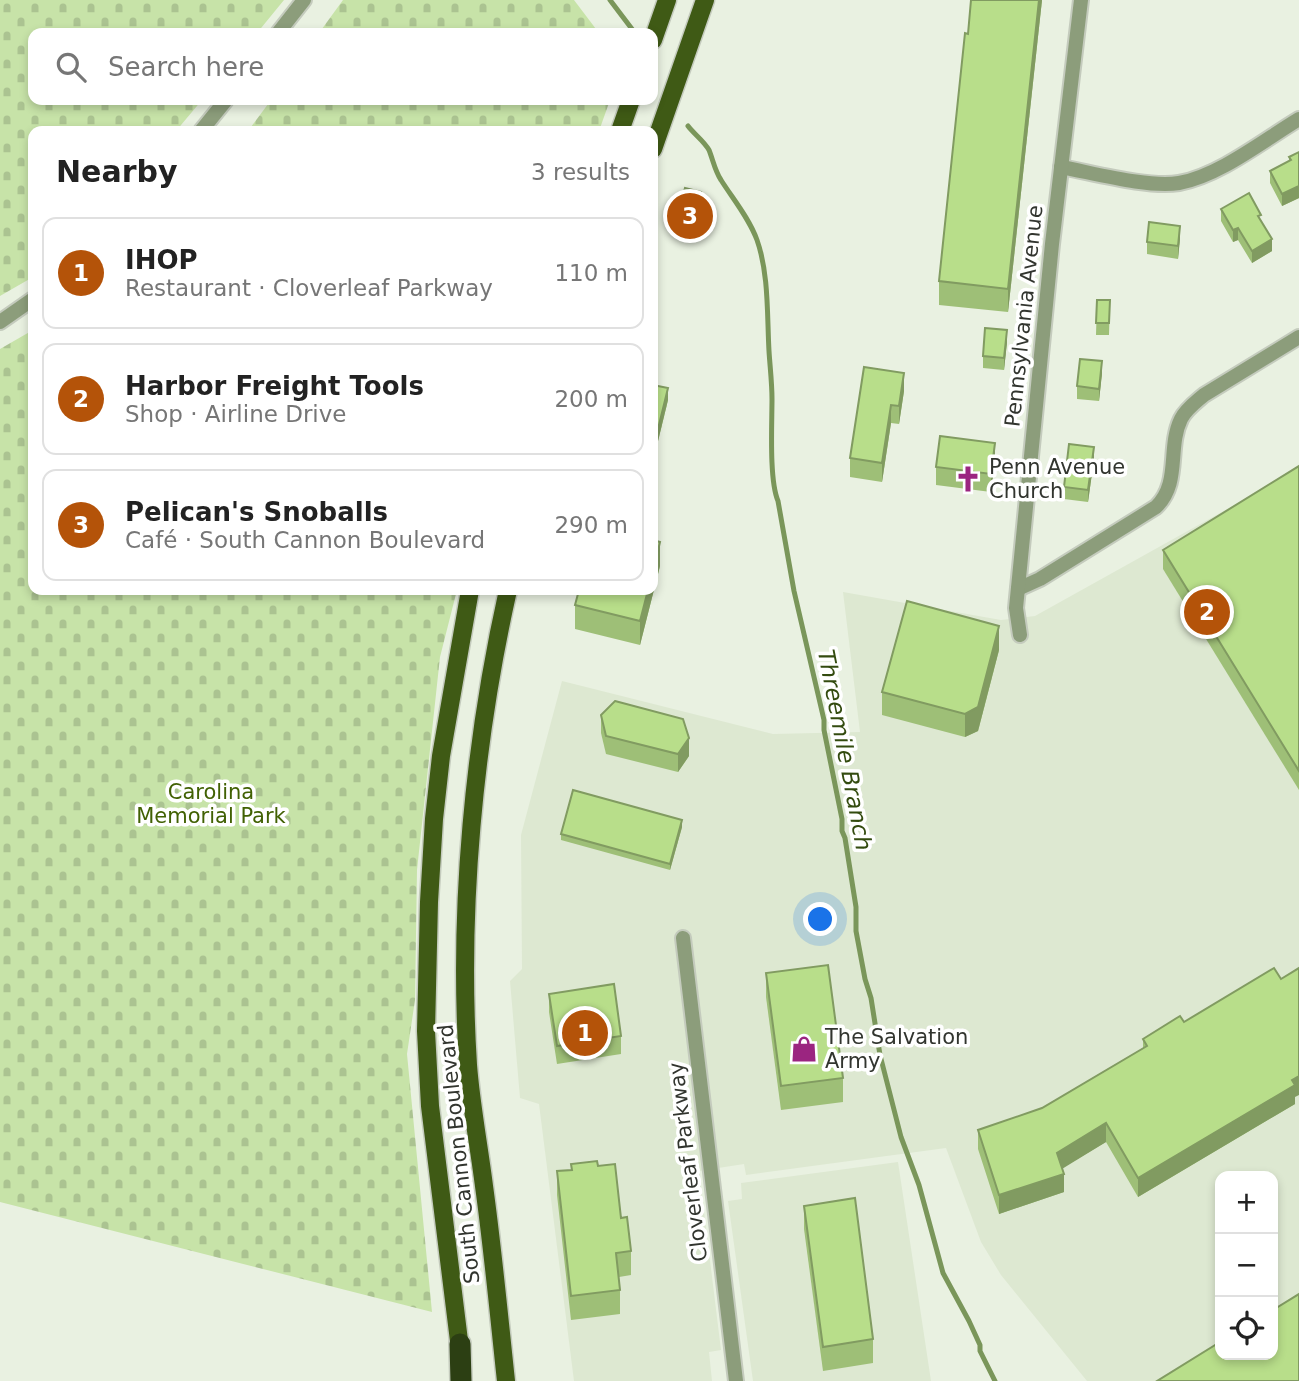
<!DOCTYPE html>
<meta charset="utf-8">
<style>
body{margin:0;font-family:"DejaVu Sans",sans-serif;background:#f6f6f6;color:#222}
.controls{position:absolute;right:21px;bottom:21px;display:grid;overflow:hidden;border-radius:14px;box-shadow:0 4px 10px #0003}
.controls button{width:63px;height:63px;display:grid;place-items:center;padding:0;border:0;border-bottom:2px solid #e0e0e0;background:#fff;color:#222;font:35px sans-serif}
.you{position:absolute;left:821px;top:920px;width:24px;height:24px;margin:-18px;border:5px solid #fff;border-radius:50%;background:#1a73e8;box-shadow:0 0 0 10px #1a73e833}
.badge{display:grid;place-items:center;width:46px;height:46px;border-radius:50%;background:#b45309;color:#fff;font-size:23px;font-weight:700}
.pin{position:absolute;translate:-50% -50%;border:4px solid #fff;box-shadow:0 2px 7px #0006}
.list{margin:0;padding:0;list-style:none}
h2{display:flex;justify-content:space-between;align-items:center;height:91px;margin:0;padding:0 28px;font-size:30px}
h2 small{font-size:23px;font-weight:400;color:#767676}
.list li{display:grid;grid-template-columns:46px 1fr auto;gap:21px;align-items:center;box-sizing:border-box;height:112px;margin:0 14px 14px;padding:0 14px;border:2px solid #e0e0e0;border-radius:14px}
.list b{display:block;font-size:26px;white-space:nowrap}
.list p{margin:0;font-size:23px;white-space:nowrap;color:#767676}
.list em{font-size:23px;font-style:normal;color:#767676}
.icon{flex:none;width:38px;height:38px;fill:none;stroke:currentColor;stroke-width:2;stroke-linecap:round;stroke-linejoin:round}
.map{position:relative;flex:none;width:1299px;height:1381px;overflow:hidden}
.search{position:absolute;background:#fff;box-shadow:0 4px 10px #0003;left:28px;top:28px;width:630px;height:77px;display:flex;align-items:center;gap:18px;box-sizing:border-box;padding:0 24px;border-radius:14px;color:#767676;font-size:26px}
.panel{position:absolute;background:#fff;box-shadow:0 4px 10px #0003;left:28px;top:126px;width:630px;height:469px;border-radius:14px}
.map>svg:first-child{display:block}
</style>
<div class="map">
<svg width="1299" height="1381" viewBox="0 0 1299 1381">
<defs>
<pattern id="cemetery-stones" width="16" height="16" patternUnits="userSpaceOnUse" patternTransform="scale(1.75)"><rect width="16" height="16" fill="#c7e3a8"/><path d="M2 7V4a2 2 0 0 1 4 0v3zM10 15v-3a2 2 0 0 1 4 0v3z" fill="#abc391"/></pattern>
</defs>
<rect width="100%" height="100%" fill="#e9f1e1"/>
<!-- built -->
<g fill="#dde8d1" fill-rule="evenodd">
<path d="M1299 469V1381H1087L1001 1275 981 1242 946 1148 746 1175 744 1164 699 1171 721 1350 709 1352 712 1381H574L539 1104 520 1098 510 981 522 969 521 835 562 681 773 734 860 732 843 592 1001 620 1035 616ZM1220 1176H1273V1355H1220Z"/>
<path d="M898 1162 931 1381H753L728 1201 742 1199 741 1183Z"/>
</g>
<!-- cemetery -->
<g fill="url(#cemetery-stones)">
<path d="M0 0H284L257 33H33V100H202L176 131H33V277L0 296Z"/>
<path d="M343 0H574L599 33H319Z"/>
<path d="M271 100H610L599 131H248Z"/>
<path d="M33 330V590H457L440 657 417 870 415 1000 407 1054 432 1312 0 1202V349Z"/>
</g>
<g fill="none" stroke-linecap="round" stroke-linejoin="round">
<!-- stream -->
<g stroke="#7a965a" stroke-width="5">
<path d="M610 0 635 33"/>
<path d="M688 126C694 134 704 141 709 150 713 160 715 171 721 180 733 199 749 218 757 240 769 274 767 316 769 351 770 367 772 383 772 399 772 424 769 480 778 501L794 591 824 720V730L842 819V831L845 838 856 907V931L865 979 871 998 880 1055 901 1137 919 1185 943 1273 969 1321 980 1345V1351L995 1381"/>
</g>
<!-- minor casing -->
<g stroke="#c4cbbd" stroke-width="18">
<g id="minor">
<path d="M278 33 304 0"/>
<path d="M201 131 226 100"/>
<path d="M1061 167C1094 173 1148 188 1179 183 1219 176 1264 140 1299 119"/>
<path d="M0 322 33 299"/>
<path d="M1018 589 1040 579 1156 507C1181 483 1167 448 1181 419 1186 409 1196 402 1204 395L1299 337"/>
<path d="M1020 635 1016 608 1052 244 1081 0"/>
<path d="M683 938 736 1381"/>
</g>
</g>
<!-- primary casing -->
<g stroke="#c4cbbd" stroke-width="21">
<g id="primary">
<path d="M653 40 667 0"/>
<path d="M620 131 631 100"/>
<path d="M653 149 705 0"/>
<path d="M461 1357 430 1106 426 1031 429 902 434 819 441 756 470 590"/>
<path d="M506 1381C499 1316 493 1251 484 1186 479 1146 471 1105 468 1065 458 908 474 742 508 590"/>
</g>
</g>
<!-- motorway casing -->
<g stroke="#c4cbbd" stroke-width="24">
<path id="motorway" d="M460 1344 461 1381"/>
</g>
<!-- minor -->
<use href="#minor" stroke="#8c9d7b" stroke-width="14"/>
<!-- primary -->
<use href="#primary" stroke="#3f5a15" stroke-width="18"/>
<!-- motorway -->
<use href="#motorway" stroke="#2c3f13" stroke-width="21"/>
</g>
<!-- wall -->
<g fill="#9ebf77">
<path d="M1042 0 1008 312 939 305V281L968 34Z"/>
<path d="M1299 152V198L1282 206 1270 183V171L1289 161V157Z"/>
<path d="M701 205 694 231 678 227V215Z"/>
<path d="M1221 209 1261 220 1272 251 1252 263 1238 240 1233 242 1221 221Z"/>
<path d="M1180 238 1178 259 1147 254V242Z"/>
<path d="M1097 300H1110L1109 335H1096Z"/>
<path d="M1007 342 1004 370 983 368V356Z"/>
<path d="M864 367 904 391 899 424 891 423 882 482 850 477V458Z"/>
<path d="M1102 373 1099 401 1077 399V386Z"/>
<path d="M653 385 668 400 658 441 653 440Z"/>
<path d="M1094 459 1088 502 1064 499V487Z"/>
<path d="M995 461 991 492 936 485V467Z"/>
<path d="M1299 466V790L1163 569V550Z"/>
<path d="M660 566 640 645 575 629V605Z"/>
<path d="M999 650 978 731 965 737 882 715V692Z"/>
<path d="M601 715 689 756 678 772 606 754 601 733Z"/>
<path d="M682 827 670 870 561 840V834Z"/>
<path d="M766 973 843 1078V1102L781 1110 766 997Z"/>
<path d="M549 994 621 1036V1054L557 1064 549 1012Z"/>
<path d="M1184 1022 1295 1097V1104L1138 1197 1106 1142 1062 1168 1064 1192 999 1214 978 1149V1130L1042 1108 1143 1048V1039Z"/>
<path d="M571 1164 598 1166 621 1218 631 1251V1275L619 1277 620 1290V1314L571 1320 557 1195V1171L571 1170Z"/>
<path d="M804 1206 873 1339V1363L823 1371 804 1229Z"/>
</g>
<!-- shaded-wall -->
<g fill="#819b61">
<path d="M1039 0H1042L1008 312V289Z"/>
<path d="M1299 186V198L1282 206V194Z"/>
<path d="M701 192V205L694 231V219Z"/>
<path d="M1180 226V238L1178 259V246Z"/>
<path d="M1238 228V240L1233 242V230Z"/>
<path d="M1272 239V251L1252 263V251Z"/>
<path d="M1007 330V342L1004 370V358Z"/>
<path d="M1102 361V373L1099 401V389Z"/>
<path d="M904 373V391L899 424V406Z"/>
<path d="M668 388V400L658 441V429Z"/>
<path d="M891 405V423L882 482V463Z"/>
<path d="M995 443V461L991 492V474Z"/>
<path d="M1094 447V459L1088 502V490Z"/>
<path d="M660 542V566L640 645V621L648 590H653V572Z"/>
<path d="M999 626V650L978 731 965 737V714Z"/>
<path d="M689 738V756L678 772V754Z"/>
<path d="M682 820V827L670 870V864Z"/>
<path d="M1299 1076V1095L1295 1097V1104L1138 1197V1178Z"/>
<path d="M1106 1123V1142L1057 1172V1153Z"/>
<path d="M1064 1174V1192L999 1214V1195Z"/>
</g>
<!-- building -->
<g fill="#b8de8a" stroke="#819b61" stroke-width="2">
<path d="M971 0H1039L1008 289 939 281 965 33 968 34Z"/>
<path d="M1299 152V186L1282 194 1270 171 1291 160 1289 157Z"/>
<path d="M685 188 701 192 694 219 678 215Z"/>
<path d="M1249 193 1261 215 1258 216 1272 239 1252 251 1238 228 1233 230 1221 209Z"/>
<path d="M1149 222 1180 226 1178 246 1147 242Z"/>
<path d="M1097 300H1110L1109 323H1096Z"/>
<path d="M985 328 1007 330 1004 358 983 356Z"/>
<path d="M1080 359 1102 361 1099 389 1077 386Z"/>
<path d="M864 367 904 373 899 406 891 405 882 463 850 458Z"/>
<path d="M653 385 668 388 658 429 653 428Z"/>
<path d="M940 436 995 443 991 474 936 467Z"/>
<path d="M1069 444 1094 447 1088 490 1064 487Z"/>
<path d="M1299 466V771L1163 550Z"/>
<path d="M653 540 660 542 653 572Z"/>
<path d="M579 590H648L640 621 575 605Z"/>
<path d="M907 601 999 626 978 707 965 714 882 692Z"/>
<path d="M615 701 683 719 689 738 678 754 606 736 601 715Z"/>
<path d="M573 790 682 820 670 864 561 834Z"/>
<path d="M828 965 843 1078 781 1086 766 973Z"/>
<path d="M1274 968 1281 979 1299 968V1076L1292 1080 1295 1085 1138 1178 1106 1123 1057 1153 1064 1174 999 1195 978 1130 1042 1108 1147 1046 1143 1039 1180 1016 1184 1022Z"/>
<path d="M614 984 621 1036 557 1046 549 994Z"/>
<path d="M597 1161 598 1166 615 1164 621 1218 627 1217 631 1251 616 1253 620 1290 571 1296 557 1171 572 1170 571 1164Z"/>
<path d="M855 1198 873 1339 823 1347 804 1206Z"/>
<path d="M1299 1294V1381H1157L1220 1342V1355H1273V1310Z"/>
</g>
<!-- icons -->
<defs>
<g id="church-bare" transform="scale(2.1)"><path d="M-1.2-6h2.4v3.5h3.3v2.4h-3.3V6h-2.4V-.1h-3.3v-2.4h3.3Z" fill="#9b2580" stroke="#fff" stroke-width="2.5" paint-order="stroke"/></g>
<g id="shop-bare" transform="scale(2.1)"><path d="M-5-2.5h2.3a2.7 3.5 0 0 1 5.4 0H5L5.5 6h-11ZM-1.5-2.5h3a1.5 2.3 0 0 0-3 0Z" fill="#9b2580" stroke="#fff" stroke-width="2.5" paint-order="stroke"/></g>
</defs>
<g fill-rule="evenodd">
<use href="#church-bare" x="968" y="479"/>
<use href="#shop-bare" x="804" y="1049"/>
</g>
<g text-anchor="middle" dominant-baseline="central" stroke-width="7" stroke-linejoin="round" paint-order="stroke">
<!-- street labels -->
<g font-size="21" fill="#32352f" stroke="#fff">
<text transform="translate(1024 316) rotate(-84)">Pennsylvania Avenue</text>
<text transform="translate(459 1154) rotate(-96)">South Cannon Boulevard</text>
<text transform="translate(688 1162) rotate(-97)">Cloverleaf Parkway</text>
</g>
<!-- poi labels -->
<g font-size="21" fill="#32352f" stroke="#fff" text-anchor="start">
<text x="989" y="467">Penn Avenue<tspan x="989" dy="24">Church</tspan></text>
<text x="825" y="1037">The Salvation<tspan x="825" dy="24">Army</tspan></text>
</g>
<!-- park labels -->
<g font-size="21" fill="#416103" stroke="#fff">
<text x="211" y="792">Carolina<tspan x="211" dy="24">Memorial Park</tspan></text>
</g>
<!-- water labels -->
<g font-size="23" font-style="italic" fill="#334b0f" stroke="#fff">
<text transform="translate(845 750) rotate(79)">Threemile Branch</text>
</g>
</g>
</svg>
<div class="controls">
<button>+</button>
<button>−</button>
<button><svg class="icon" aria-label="locate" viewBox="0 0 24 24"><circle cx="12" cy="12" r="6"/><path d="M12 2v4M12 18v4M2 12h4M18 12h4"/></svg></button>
</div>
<div class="you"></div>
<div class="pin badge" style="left:585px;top:1033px">1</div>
<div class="pin badge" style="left:1207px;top:612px">2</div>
<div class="pin badge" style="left:690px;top:216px">3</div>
<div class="search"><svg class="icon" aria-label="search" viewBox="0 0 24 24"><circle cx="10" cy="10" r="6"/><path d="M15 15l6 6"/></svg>Search here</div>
<section class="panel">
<h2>Nearby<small>3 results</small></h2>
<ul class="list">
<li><span class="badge">1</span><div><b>IHOP</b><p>Restaurant · Cloverleaf Parkway</p></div><em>110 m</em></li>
<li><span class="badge">2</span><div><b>Harbor Freight Tools</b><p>Shop · Airline Drive</p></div><em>200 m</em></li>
<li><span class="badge">3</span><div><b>Pelican's Snoballs</b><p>Café · South Cannon Boulevard</p></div><em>290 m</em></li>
</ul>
</section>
</div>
